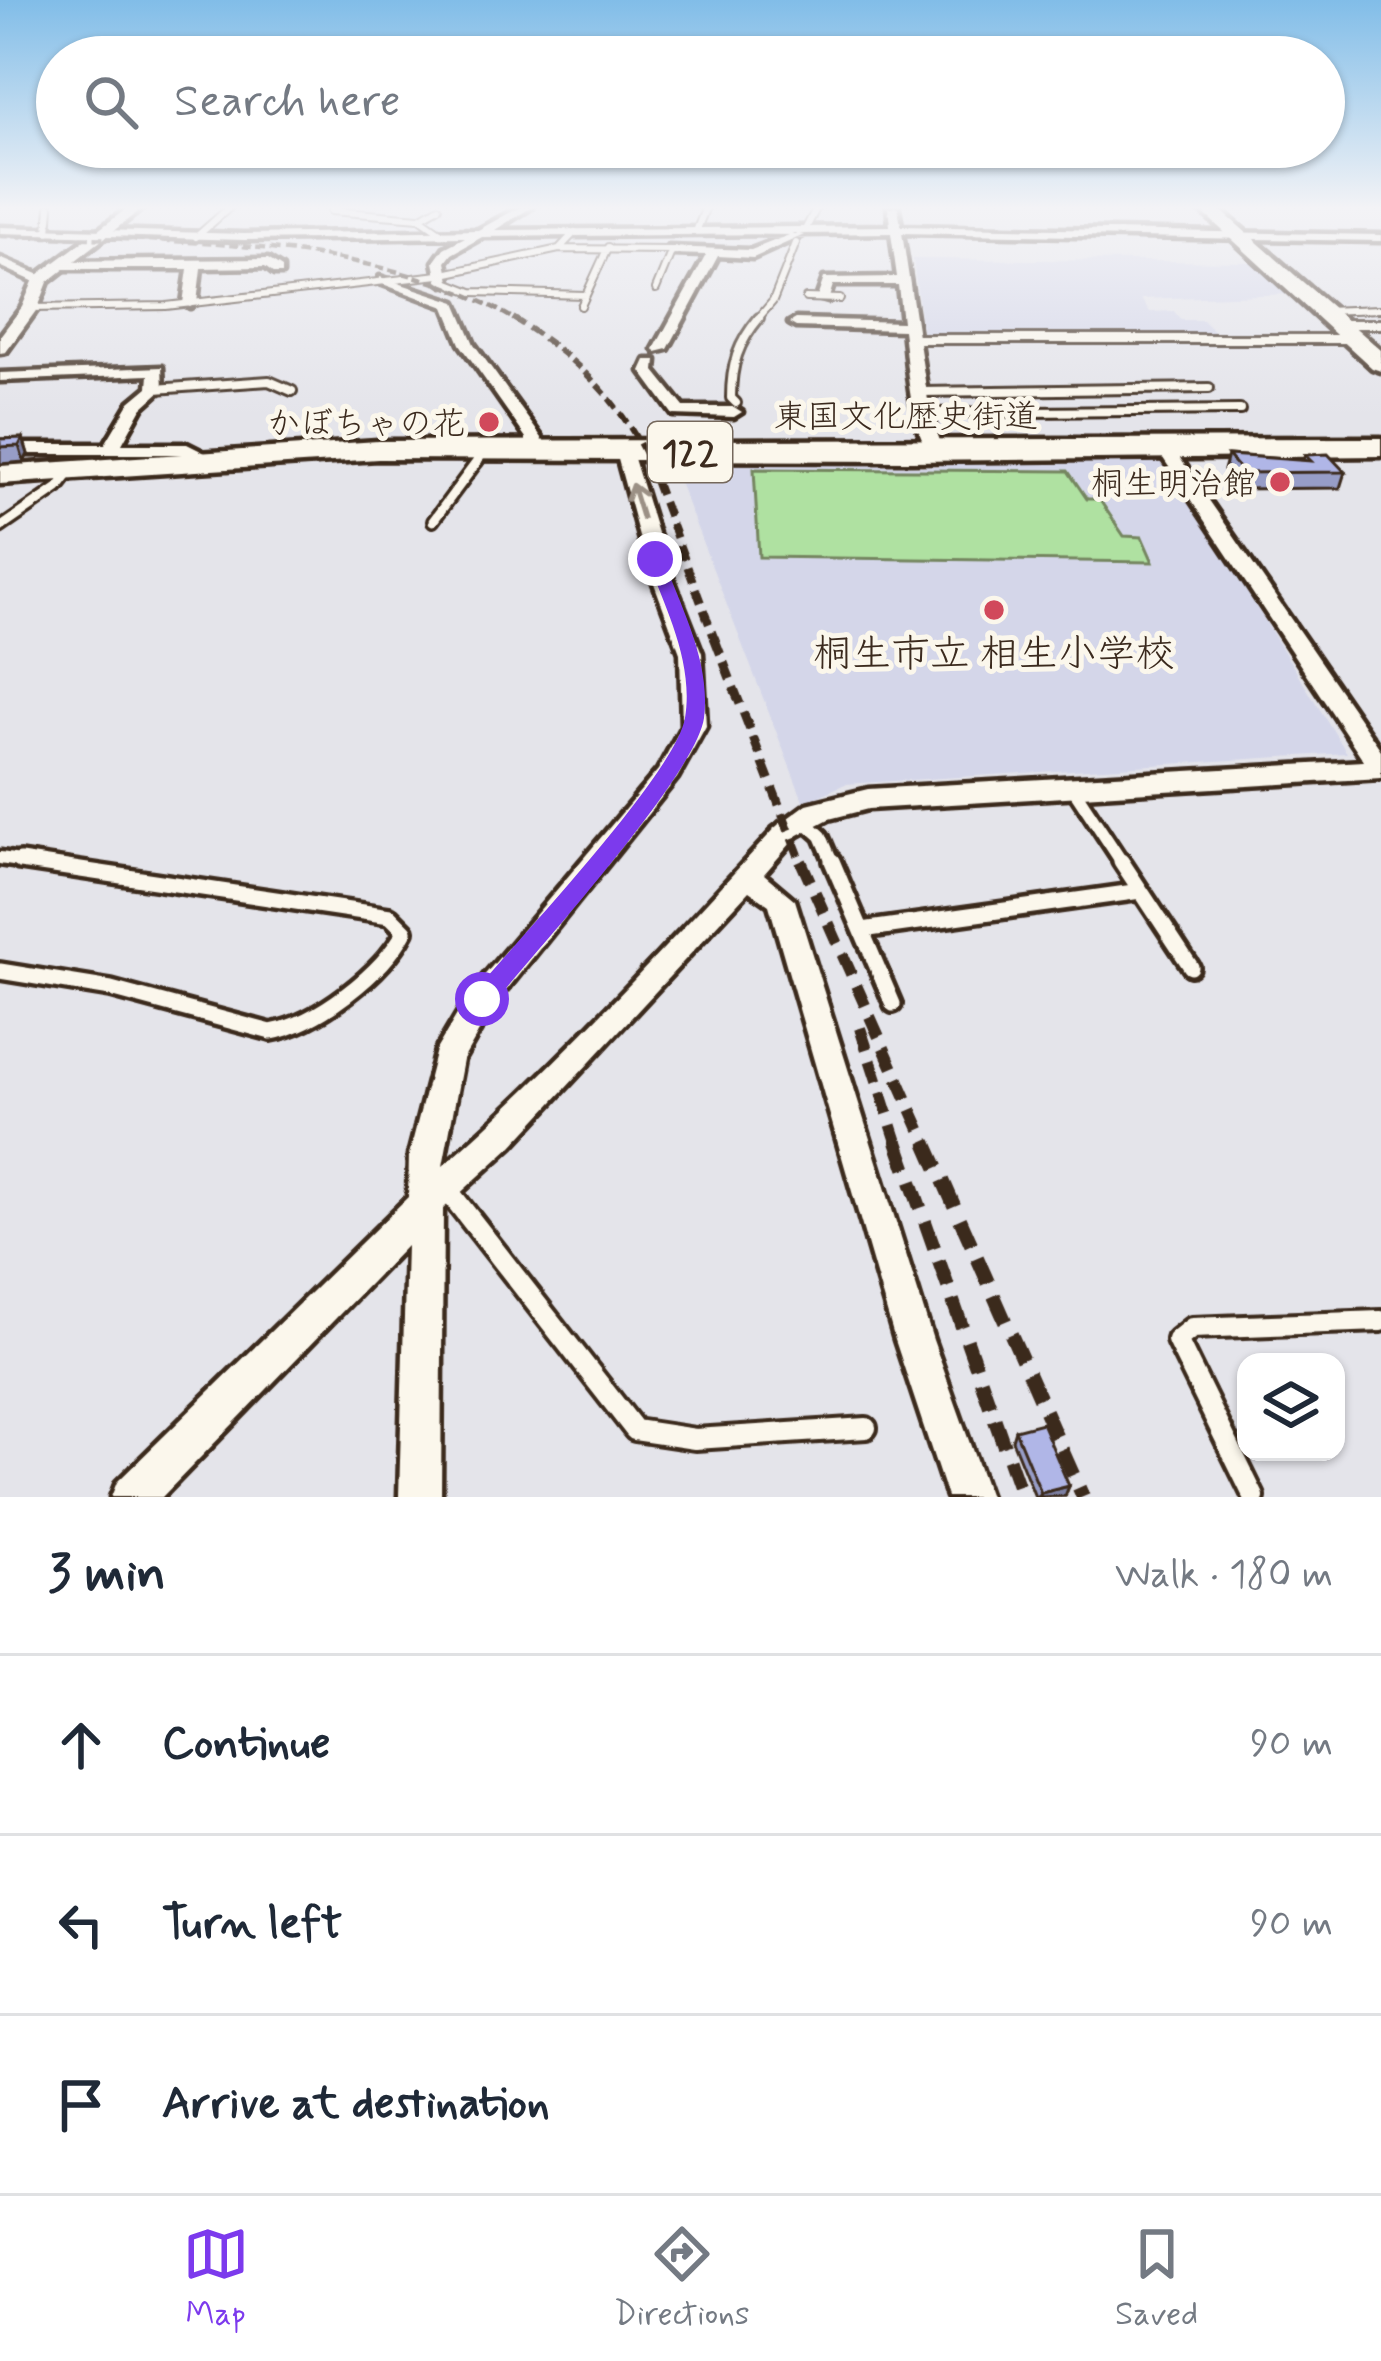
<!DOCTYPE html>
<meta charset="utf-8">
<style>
body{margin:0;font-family:Mynerve,"Klee One",sans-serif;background:#f2f2f3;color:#1f2937}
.controls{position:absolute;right:36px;bottom:36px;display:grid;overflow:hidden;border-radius:24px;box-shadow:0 3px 9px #0004}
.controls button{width:108px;height:108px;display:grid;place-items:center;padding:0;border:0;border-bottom:3px solid #e0e1e3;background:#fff;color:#1f2937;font:60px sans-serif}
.stop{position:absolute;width:36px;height:36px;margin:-27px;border:9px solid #7c3aed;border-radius:50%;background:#fff}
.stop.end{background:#7c3aed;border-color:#fff;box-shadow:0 3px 12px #0008}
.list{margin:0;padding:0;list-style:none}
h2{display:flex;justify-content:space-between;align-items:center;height:156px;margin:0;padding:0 48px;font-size:51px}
h2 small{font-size:39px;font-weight:400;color:#747a83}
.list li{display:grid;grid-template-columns:78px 1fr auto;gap:36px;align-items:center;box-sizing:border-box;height:180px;padding:0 48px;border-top:3px solid #e0e1e3}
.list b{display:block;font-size:45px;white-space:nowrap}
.list em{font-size:39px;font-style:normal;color:#747a83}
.icon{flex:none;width:66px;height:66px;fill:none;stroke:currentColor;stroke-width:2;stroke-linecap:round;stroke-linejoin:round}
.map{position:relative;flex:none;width:1381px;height:1497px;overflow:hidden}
.search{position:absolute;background:#fff;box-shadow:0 3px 9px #0004;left:36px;right:36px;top:36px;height:132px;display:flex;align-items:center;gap:30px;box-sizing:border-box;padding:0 42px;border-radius:66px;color:#747a83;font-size:45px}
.sheet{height:696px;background:#fff}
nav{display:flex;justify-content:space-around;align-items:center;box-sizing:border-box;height:168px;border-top:3px solid #e0e1e3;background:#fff;font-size:33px;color:#747a83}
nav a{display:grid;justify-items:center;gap:6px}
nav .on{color:#7c3aed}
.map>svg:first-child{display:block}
.built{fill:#d4d6e9}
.green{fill:#afe1a1;stroke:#758660;stroke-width:3}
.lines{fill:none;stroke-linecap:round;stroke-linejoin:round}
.service-far5-casing{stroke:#3b2a1e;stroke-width:10}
.service-far4-casing{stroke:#3b2a1e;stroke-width:14}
.service-far3-casing{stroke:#3b2a1e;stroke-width:16}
.service-far2-casing{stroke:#3b2a1e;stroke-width:21}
.service-far1-casing{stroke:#3b2a1e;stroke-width:24}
.service-casing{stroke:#3b2a1e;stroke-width:28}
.minor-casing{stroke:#3b2a1e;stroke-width:9}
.tertiary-casing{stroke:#3b2a1e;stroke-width:9}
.trunk-casing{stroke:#3b2a1e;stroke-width:9}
.service-far5{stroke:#fbf7ec;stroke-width:6}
.service-far4{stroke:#fbf7ec;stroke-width:8}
.service-far3{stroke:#fbf7ec;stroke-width:9}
.service-far2{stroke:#fbf7ec;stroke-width:12}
.service-far1{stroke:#fbf7ec;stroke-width:15}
.service{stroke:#fbf7ec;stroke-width:20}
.minor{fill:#fbf7ec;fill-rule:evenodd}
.tertiary{fill:#fbf7ec;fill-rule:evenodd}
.trunk{fill:#fbf7ec;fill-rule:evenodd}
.rail-far5{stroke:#3b2a1e;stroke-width:4.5;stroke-dasharray:9 4.5;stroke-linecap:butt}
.rail-far4{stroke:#3b2a1e;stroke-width:6;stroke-dasharray:12 6;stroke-linecap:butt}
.rail-far3{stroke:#3b2a1e;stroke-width:8;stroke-dasharray:15 8;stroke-linecap:butt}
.rail-far2{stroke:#3b2a1e;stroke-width:9;stroke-dasharray:18 9;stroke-linecap:butt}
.rail-far1{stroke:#3b2a1e;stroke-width:12;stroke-dasharray:22 12;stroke-linecap:butt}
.rail{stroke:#3b2a1e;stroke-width:14;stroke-dasharray:28 14;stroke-linecap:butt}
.wall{fill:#979dc7;stroke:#3b2a1e;stroke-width:3}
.shaded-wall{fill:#7b7fa2;stroke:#3b2a1e;stroke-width:3}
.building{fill:#b0b6e7;stroke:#3b2a1e;stroke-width:3}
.oneway{stroke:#9b9085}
.route{fill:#7c3aed}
.poi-dot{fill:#d1495b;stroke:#fbf7ec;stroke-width:4.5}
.labels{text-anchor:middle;stroke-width:10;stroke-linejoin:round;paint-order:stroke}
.far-street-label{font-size:33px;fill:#3b2a1e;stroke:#fbf7ec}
.far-poi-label{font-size:33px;fill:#3b2a1e;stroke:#fbf7ec;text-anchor:end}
.shield{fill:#fbf7ec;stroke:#75685c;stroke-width:3}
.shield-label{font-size:36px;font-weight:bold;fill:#3b2a1e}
.poi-label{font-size:39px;fill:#3b2a1e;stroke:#fbf7ec}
</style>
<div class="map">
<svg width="1381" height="1497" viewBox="0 0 1381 1497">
<rect width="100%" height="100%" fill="#e4e4ea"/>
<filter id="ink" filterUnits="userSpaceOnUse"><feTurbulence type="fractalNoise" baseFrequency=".00833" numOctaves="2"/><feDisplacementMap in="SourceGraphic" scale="24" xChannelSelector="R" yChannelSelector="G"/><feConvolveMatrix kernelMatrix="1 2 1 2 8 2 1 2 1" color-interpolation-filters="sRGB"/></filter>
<g filter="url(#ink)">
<path class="built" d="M913,259L1257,262L1291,294L1141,299L1150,312L1174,311L1181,320H1203L1222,340L923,338Z
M1163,457L1347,753L845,784L804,803L672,464L939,466L954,460Z"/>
<path class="green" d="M754,469L1068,471L1087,499H1099L1124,536L1142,537L1153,562L759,557Z"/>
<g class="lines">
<defs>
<path id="service-far5" d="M339,207L331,211L420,218L443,234
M420,218L439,207
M806,228L817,207
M697,229L706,207
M48,232L50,207
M196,237L230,207
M559,249L672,250L656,289
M444,281L472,292L586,295
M806,298L840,299
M581,306L608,247
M30,308L166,306L439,275L559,249L575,232
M1323,311L1381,309
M756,321L773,301L796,243"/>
<path id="service-far4" d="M1338,324H1381
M914,339H1353
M155,389L269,381L292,391
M920,392L1209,388
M736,403L731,398C731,365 738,343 759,318
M922,413L1240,410
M478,462L483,450"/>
<path id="service-far3" d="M433,521L479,459
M0,528L58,488L72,470"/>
<path id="service-far2" d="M1071,785L1123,864
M803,820L821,836L833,864
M0,858L40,864"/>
<path id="service-far1" d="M832,861L893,1004
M1121,861L1191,967
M862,930L1141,891
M0,971L111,989L271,1032C317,1024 383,973 405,931L390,916L20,861"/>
<path id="service" d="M446,1188L635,1430L695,1439L866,1428
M1254,1497L1177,1340L1192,1328L1381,1321"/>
<path id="minor" d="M520,207H532L495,230L890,226L888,207H898L901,226L1381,235V241L902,233L930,413L944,452L936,457C910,443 907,359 903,330L796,327L789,323L796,319L902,322L898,285H833L828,301L817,298L824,278L897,277L891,233L482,237L452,254L446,262L450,281L444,285L438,281L434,262L444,248L465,237L244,240L0,233V227L244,234L478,230Z
M794,233L804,235L753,258L718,256L668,349L656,352L654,349L706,255L672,254L668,247L751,250Z
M0,258L45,277L47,280L37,283L0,266Z
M268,259L282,268V274H274L265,267L201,268L197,303L190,307L183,303L188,269H60L54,265L60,261Z
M380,277L456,302L474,344L542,438L540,455L526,451V438L460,344L445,307L380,283Z
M646,360H656L655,371L684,407H734L742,412L734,417L673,415L641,371Z
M162,367L163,389L142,408L122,444H187L205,453L202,465H190L185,454H0V444H105L130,402L148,387L149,375L0,381V373Z
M1165,444L1171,445L1381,750V776L1372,773L1157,449Z
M624,447L632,452L665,559L702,653L706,726L677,778L493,1007L463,1060L443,1166C563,1060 672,940 780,823H798L802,829L798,835L764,874L795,900L933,1340L989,1497H947L895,1340L769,905L749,891L512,1146L443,1209L441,1497H399L406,1246L162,1497H111L117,1482L408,1197L409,1155L436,1050L471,991L658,770L682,726L680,653L645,559L616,452Z"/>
<path id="tertiary" d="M129,207H144L48,282L38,308L6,352L0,353V336L22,307L35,277Z
M1381,760V778L868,809L829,819L789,840L778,836L773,829L807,804L868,789Z"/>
<path id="trunk" d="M1197,207H1217L1381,350V371L1372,368Z
M1381,438V456L911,461L378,459L0,484V466L378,441Z"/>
</defs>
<use href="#service-far5" class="service-far5-casing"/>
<use href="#service-far4" class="service-far4-casing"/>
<use href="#service-far3" class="service-far3-casing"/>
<use href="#service-far2" class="service-far2-casing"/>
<use href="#service-far1" class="service-far1-casing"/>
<use href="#service" class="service-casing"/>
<use href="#minor" class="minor-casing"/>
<use href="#tertiary" class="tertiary-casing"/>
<use href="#trunk" class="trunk-casing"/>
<use href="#service-far5" class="service-far5"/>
<use href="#service-far4" class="service-far4"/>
<use href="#service-far3" class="service-far3"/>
<use href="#service-far2" class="service-far2"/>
<use href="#service-far1" class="service-far1"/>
<use href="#service" class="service"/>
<use href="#minor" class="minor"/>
<use href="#tertiary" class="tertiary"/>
<use href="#trunk" class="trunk"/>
<path class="rail-far5" d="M0,236C153,240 385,237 517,321"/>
<path class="rail-far4" d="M513,318C573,356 618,396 649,462"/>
<path class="rail-far3" d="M647,459L715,640"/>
<path class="rail-far2" d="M714,637L802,864"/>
<path class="rail-far1" d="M801,861L927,1145
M860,1028L898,1145"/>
<path class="rail" d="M897,1142L1022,1497
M926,1142L1083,1497"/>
</g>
<path class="wall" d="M23,438L28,454L24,462L0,464V439Z
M1228,455L1303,460L1305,455L1345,472L1340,488L1239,489L1224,470Z
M1015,1430L1069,1486L1065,1496L1035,1497L1012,1440Z"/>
<path class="shaded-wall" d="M23,438L28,454L24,462L19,446Z
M1069,1486L1065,1496L1039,1497L1041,1493Z"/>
<path class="building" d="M23,438L19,446L0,447V439Z
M1328,454L1345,472L1243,473L1228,455L1311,461L1305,455Z
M1042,1423L1069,1486L1041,1493L1015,1430Z"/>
<defs><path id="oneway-shaft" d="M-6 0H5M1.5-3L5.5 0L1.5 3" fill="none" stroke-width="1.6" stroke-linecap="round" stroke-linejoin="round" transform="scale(3)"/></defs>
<use class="oneway" href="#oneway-shaft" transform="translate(637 501) rotate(-107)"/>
</g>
<linearGradient id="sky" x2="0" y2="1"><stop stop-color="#81bde8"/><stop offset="0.5" stop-color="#f3f3f6"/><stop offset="1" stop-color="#f3f3f6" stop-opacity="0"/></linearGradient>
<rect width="1381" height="416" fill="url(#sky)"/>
<path class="route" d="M655,554L663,559C682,609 711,663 704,718C696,775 535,952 491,1006H473V993C517,941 676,773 685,718C694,663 666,609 647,559Z"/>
<g class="poi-dot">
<circle cx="489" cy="422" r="12"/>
<circle cx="1280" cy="482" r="12"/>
<circle cx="994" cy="610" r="12"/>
</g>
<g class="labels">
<g class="far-street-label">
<text x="906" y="427">東国文化歴史街道</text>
</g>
<g class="far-poi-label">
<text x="465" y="434">かぼちゃの花</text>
<text x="1256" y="494">桐生明治館</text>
</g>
<rect class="shield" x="648" y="422" width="84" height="60" rx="9"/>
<g class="shield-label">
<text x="690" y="465">122</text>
</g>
<g class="poi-label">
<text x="994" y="666">桐生市立 相生小学校</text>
</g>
</g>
</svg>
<div class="controls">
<button><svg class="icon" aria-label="layers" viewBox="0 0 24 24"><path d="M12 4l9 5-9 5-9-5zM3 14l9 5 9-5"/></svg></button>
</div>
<div class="stop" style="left:482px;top:999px"></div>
<div class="stop end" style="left:655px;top:559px"></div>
<div class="search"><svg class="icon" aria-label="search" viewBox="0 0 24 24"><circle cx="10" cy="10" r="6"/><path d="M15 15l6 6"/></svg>Search here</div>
</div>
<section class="sheet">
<h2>3 min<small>Walk · 180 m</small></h2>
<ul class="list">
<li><svg class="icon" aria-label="ahead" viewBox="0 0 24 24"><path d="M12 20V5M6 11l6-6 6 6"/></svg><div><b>Continue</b></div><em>90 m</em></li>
<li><svg class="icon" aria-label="left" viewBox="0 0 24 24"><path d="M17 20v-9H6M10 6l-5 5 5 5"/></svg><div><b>Turn left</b></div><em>90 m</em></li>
<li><svg class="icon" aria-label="arrive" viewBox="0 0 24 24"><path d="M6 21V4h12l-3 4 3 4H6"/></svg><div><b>Arrive at destination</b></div></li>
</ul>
</section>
<nav>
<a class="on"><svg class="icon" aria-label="map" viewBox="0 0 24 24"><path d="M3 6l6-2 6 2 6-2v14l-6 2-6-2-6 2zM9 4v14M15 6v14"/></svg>Map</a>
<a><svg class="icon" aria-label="directions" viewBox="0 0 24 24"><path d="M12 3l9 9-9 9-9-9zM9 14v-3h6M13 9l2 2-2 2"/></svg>Directions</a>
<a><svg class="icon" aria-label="saved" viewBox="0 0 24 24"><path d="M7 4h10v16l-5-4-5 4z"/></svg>Saved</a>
</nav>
